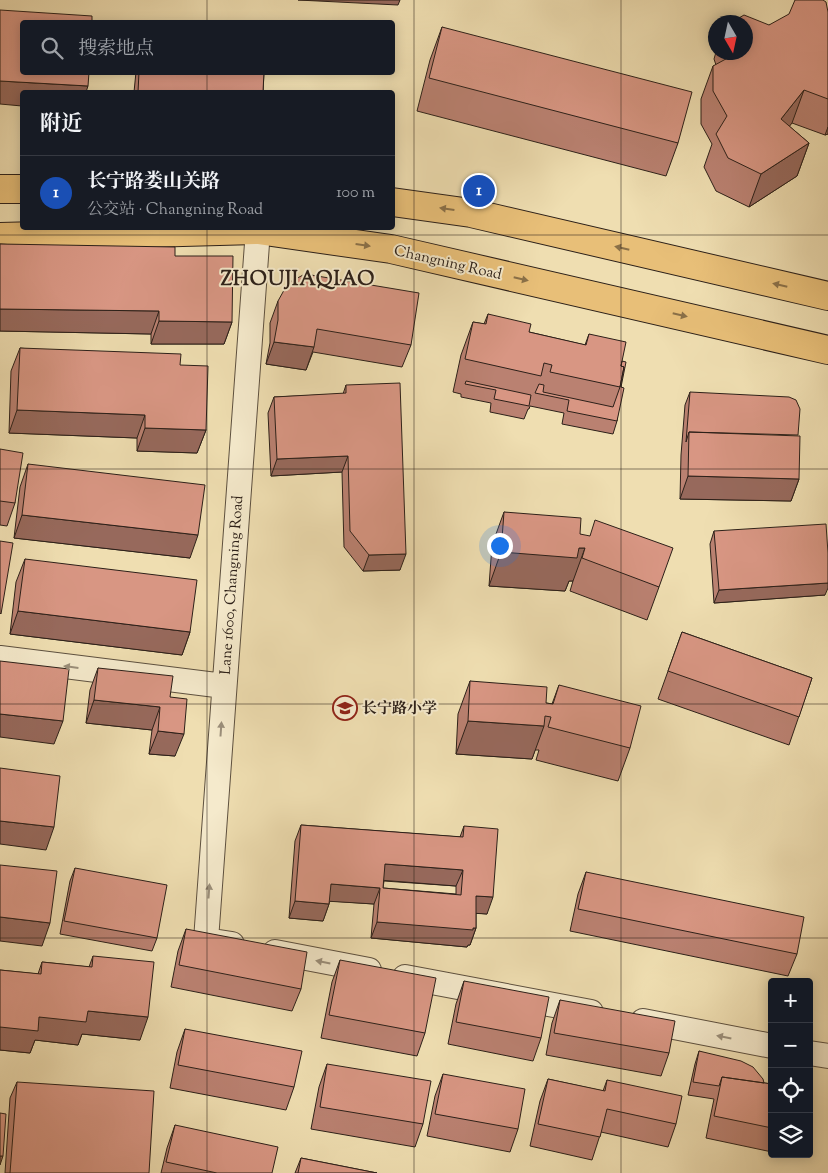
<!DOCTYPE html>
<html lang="zh">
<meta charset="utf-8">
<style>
body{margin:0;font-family:"Sorts Mill Goudy","Noto Serif SC",serif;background:#242831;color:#f1f3f6}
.controls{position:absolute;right:15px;bottom:15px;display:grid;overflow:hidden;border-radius:5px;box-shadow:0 2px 12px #0003}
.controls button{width:45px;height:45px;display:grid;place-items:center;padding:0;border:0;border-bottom:1px solid #363941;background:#171b24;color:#f1f3f6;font:25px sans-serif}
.compass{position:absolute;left:708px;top:15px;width:45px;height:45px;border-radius:50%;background:#171b24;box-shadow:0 2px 12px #0003;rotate:171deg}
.you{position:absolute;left:499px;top:545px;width:18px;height:18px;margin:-12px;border:4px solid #fff;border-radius:50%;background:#1a73e8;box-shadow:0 0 0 8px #1a73e833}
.badge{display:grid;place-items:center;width:32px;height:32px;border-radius:50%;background:#0f766e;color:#fff;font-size:16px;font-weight:700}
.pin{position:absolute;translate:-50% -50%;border:2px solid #fff;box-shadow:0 1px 5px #0006}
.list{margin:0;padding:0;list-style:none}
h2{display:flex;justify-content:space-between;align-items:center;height:65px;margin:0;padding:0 20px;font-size:21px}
h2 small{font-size:16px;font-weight:400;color:#9ea1a6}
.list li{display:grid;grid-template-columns:32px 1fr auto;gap:15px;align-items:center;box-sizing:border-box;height:75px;padding:0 20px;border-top:1px solid #363941}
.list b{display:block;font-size:19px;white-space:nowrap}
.list p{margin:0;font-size:16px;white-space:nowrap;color:#9ea1a6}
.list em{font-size:16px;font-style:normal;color:#9ea1a6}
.icon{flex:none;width:28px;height:28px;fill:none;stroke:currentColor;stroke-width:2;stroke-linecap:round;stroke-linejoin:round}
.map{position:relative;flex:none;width:828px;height:1173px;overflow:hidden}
.search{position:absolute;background:#171b24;box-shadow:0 2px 12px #0003;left:20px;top:20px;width:375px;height:55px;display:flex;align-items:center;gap:12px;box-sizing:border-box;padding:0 18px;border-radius:5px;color:#9ea1a6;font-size:19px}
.panel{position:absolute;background:#171b24;box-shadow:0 2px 12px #0003;left:20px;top:90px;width:375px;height:140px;border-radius:5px}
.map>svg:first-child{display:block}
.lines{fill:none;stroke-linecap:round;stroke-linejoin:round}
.minor-casing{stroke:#5d503f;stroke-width:26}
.primary-casing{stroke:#2c2019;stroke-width:30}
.minor{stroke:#f5eacc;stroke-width:24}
.primary{stroke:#e8bf78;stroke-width:28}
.wall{fill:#ba8171;stroke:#2c2019;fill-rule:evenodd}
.shaded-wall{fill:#97695c;stroke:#2c2019}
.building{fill:#d89683;stroke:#2c2019;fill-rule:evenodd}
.oneway{fill:#8a7048}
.oneway2{fill:#9b8f7b}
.grid{fill:none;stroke:#2c2019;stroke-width:1;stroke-opacity:0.55}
.labels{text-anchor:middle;stroke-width:4;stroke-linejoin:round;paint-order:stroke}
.street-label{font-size:15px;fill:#2c2019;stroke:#f5eacc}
.poi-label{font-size:15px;font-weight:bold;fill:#2c2019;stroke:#f5eacc;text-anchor:start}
.district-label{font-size:20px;font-weight:bold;letter-spacing:1px;fill:#2c2019;stroke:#f5eacc}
</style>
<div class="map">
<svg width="828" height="1173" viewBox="0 0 828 1173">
<rect width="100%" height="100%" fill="#efdeb1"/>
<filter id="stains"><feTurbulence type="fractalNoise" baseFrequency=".004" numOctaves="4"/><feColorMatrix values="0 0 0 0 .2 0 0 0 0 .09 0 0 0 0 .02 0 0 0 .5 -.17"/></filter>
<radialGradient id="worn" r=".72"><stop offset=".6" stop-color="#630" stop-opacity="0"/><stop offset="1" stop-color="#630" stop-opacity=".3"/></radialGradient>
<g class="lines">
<defs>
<path id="minor" d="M0,658L224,686
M232,944L206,940L258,230
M275,952L369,970
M405,977L591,1012
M643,1021L772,1046
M809,1053L828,1056"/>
<path id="primary" d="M0,189H22
M392,202L471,213L828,296
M0,237L258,230L391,249L828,350"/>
</defs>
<use href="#minor" class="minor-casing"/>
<use href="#primary" class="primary-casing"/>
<use href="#minor" class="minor"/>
<use href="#primary" class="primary"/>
</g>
<path class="wall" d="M828,12V134L825,135L792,123L789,126L809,143L797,176L749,207L716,191L704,167L712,144L701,124V99L713,66L716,65L714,59L716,52H746L769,25Z
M442,27L678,143L666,176L417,111L430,60Z
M136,72H264L263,92H134Z
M0,244L175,256L232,322L224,344H151V334L0,331Z
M278,301L411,345L402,367L313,352L306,370L266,364L270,343V323Z
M488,314L529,332L585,345L589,334L622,361L621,387L617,421L613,434L562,424L564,413L530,406L529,409H528L524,419L490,412L491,403L461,397V394L453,392L461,355L473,322L484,324Z
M20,348L180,365L206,430L197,453L137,451V438L9,433L11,371Z
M346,385L400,570L363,571L344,547L342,472L271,476L268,413L274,397L343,394Z
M690,392L799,479L791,501L680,499L681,455L685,405Z
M0,449L15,503L7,526L0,525Z
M28,464L190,558L14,538L20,487Z
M504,512L580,534L659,587L647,620L570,591L573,581H569L565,591L489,586L492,545Z
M714,531L825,595L714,603L710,544Z
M25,559L190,632L182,655L10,634L16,582Z
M682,632L812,678L789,745L658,699Z
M98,668L170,697L175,756L149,754L152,730L86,723L90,690Z
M470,681L546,703L552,704L559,685L630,748L618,781L536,760L539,750H535L532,759L456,754L458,714Z
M301,825L460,837L464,826L487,914L476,913V928L470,945H468L467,947L371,938L374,904L330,901L323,921L289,918L295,841ZM384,881L456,886V894L383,888Z
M75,868L157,938L152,951L60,934L70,881Z
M586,872L797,954L788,976L570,931L578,894Z
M186,929L301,989L292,1011L171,987L178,951Z
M93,956L140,1040L82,1034L78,1045L35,1040L30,1053L0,1050V970L38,974L42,962L89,967Z
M340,960L425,1033L417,1056L321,1038L332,982Z
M464,981L541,1038L533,1061L448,1044L456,1004Z
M560,1000L669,1053L661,1076L546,1055L552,1023Z
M185,1029L294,1087L286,1110L170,1088L177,1052Z
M699,1051L764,1083L772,1084V1152L706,1138L714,1099L688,1095L695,1064Z
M327,1064L423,1124L415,1147L311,1129L319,1087Z
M443,1074L518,1129L510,1152L427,1136L435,1096Z
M548,1079L603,1091L607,1080L676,1124L668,1147L601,1132L592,1160L530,1146L540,1101Z
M17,1082L149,1173H5L10,1098Z
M175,1125L272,1173H161L167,1148Z
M301,1158L377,1173H295Z"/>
<path class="shaded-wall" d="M298,0H400L398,5Z
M0,81L88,86L86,92H22V106L0,104Z
M804,90L792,123L770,152L781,119Z
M828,127V134L825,135Z
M809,143L797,176L749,207L761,174Z
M0,309L159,311L151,334L0,331Z
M159,321L232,322L224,344H151Z
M274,342L314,347L306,370L266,364Z
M17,410L145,415L137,438L9,433Z
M145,428L206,430L197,453L137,451Z
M348,456L342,472L271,476L277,459Z
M688,476L799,479L791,501L680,499Z
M22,515L198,535L190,558L14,538Z
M579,548H585L573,581H569L565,591L489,586L501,552Z
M406,554L400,570L363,571L369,555Z
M828,583V588L825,595L714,603L719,590Z
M18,611L190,632L182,655L10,634Z
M94,700L160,707L152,730L86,723Z
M0,714L63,721L54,744L0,737Z
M468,721L544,726L532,759L456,754Z
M158,731L184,734L175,756L149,754Z
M0,821L54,827L46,850L0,844Z
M385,864L463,870L456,886L379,880Z
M331,884L380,888L374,904L325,901Z
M476,896L493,897L487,914L470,913Z
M295,901L329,904L323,921L289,918Z
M0,917L50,923L42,946L0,941Z
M377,922L473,928H476L470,945H468L467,947L371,938Z
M88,1011L148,1017L140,1040L82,1034L78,1045L35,1040L30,1053L0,1050V1027L39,1017Z
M0,1156H3L0,1165Z"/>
<path class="building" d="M795,0H823L826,2L828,12V99L804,90L781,119L809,143L761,174L728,158L716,134L727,116L713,91V66L735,54V52H746V22H732L744,15L769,25L789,14Z
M0,10L92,16V22H22V72H89L88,86L0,81Z
M442,27L692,92L678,143L429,78Z
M139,72H264L263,92H138Z
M0,244L175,247V256H233L232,322L159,321V311L0,309Z
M305,274L419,293L411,345L317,329L314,347L274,342L278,320V301L288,283Z
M488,314L531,324L529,332L586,345L589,334L626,342L621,366L624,367L620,387L550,372L552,365L544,363L541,376L465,359L473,322L486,324Z
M20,348L181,354L180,365L208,366L206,430L145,428V415L17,410Z
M622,361L626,362L621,387L624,388L617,421L567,411L569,400L535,393L539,384L544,385L543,392L613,407L620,387L624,367L621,366Z
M466,381L531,395L529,406L494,399L496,390L465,384Z
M400,383L406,554L369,555L350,531L348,456L277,459L274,397L346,393V385Z
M690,392L789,397L796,400L800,409L798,435L689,432L686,442Z
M689,432L800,436L799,479L688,476Z
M0,449L23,453L15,503L0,501Z
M28,464L205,485L198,535L22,515Z
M504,512L581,518L580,534L590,536L595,520L673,548L659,587L582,558L585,548H579L577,558L501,552Z
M826,524L828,553V583L719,590L714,531Z
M0,541L13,543L1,614L0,613Z
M25,559L197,580L190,632L18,611Z
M682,632L812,678L799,717L668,671Z
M0,661L69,669L63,721L0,714Z
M98,668L173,676L170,697L187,699L184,734L158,731L160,707L94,700Z
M470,681L547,687L546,703L553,704L559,685L641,706L630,748L548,727L551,717L545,716L544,726L468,721Z
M0,768L60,776L54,827L0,821Z
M301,825L463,837L464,826L498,829L493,897L476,896V928H473V930L377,922L380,888L331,884L329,904L295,901ZM385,864L463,870L461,895L383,888Z
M0,865L57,871L50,923L0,917Z
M75,868L167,885L157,938L64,921Z
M586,872L804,917L797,954L578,909Z
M186,929L307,952L301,989L179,965Z
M93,956L154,962L148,1017L88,1011L86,1022L39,1017L38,1031L0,1027V970L41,974L42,962L92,967Z
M340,960L436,978L425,1033L329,1015Z
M464,981L549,997L541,1038L456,1022Z
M560,1000L675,1021L669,1053L554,1033Z
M185,1029L302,1051L294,1087L178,1065Z
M699,1051L741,1061L753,1067L763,1079L764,1083L722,1077L719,1086L693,1082Z
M327,1064L431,1081L423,1124L320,1107Z
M443,1074L525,1089L518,1129L435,1114Z
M722,1077L772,1084V1128L714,1116Z
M548,1079L605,1091L607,1080L682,1096L676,1124L607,1109L600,1137L538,1124Z
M17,1082L154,1091L149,1173H10Z
M0,1113L6,1114L3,1156H0Z
M175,1125L278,1147L272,1173H217L166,1162Z
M301,1158L377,1173H298Z"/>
<defs><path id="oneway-solid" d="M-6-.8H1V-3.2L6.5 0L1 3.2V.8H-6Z" transform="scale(1.25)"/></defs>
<g class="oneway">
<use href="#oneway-solid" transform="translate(447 209) rotate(-172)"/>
<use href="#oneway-solid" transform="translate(363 245) rotate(8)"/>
<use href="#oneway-solid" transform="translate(622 248) rotate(-167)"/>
<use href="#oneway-solid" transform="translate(521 279) rotate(13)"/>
<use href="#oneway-solid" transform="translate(780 285) rotate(-167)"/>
<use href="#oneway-solid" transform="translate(680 315) rotate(13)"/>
</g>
<g class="oneway2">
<use href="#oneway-solid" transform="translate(71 667) rotate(-173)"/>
<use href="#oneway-solid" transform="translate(221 729) rotate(-86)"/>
<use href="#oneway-solid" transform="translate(209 891) rotate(-86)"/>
<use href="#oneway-solid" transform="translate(323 962) rotate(-169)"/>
<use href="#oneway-solid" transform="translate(724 1037) rotate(-169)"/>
</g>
<path class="grid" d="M207,0V22M414,0V1173M621,0V1173M207,72V92M207,228V1173M0,235H828M0,469H828M0,704H828M0,938H828"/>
<defs>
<symbol id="school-ring" viewBox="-11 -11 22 22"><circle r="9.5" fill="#f5eacc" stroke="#8f2418" stroke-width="1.5"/><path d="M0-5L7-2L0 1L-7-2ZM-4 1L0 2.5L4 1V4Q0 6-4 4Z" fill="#8f2418"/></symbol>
</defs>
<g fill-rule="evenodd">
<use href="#school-ring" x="331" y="694" width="28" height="28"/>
</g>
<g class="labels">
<g class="street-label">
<text transform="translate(448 262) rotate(13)" y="5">Changning Road</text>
<text transform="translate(231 585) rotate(-86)" y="5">Lane 1600, Changning Road</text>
</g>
<g class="poi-label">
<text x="362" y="713">长宁路小学</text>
</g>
<g class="district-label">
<text x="298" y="285">ZHOUJIAQIAO</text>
</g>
</g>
<rect width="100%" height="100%" filter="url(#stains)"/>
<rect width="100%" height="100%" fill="url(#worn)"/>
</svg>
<div class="controls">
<button>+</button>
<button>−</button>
<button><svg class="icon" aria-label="locate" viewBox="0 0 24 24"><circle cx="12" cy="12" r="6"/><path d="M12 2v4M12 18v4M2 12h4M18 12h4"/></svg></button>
<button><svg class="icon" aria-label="layers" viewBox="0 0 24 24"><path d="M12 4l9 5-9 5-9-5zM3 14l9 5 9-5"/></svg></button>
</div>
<svg class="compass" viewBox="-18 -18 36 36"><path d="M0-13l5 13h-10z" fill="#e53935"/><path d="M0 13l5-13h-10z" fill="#9ea1a6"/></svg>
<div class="you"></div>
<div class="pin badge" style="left:479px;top:191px;background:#1a4fb4">1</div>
<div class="search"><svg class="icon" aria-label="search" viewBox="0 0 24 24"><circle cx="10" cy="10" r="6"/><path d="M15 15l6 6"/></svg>搜索地点</div>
<section class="panel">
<h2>附近<small></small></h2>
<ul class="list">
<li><span class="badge" style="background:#1a4fb4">1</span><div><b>长宁路娄山关路</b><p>公交站 · Changning Road</p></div><em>100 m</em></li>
</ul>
</section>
</div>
